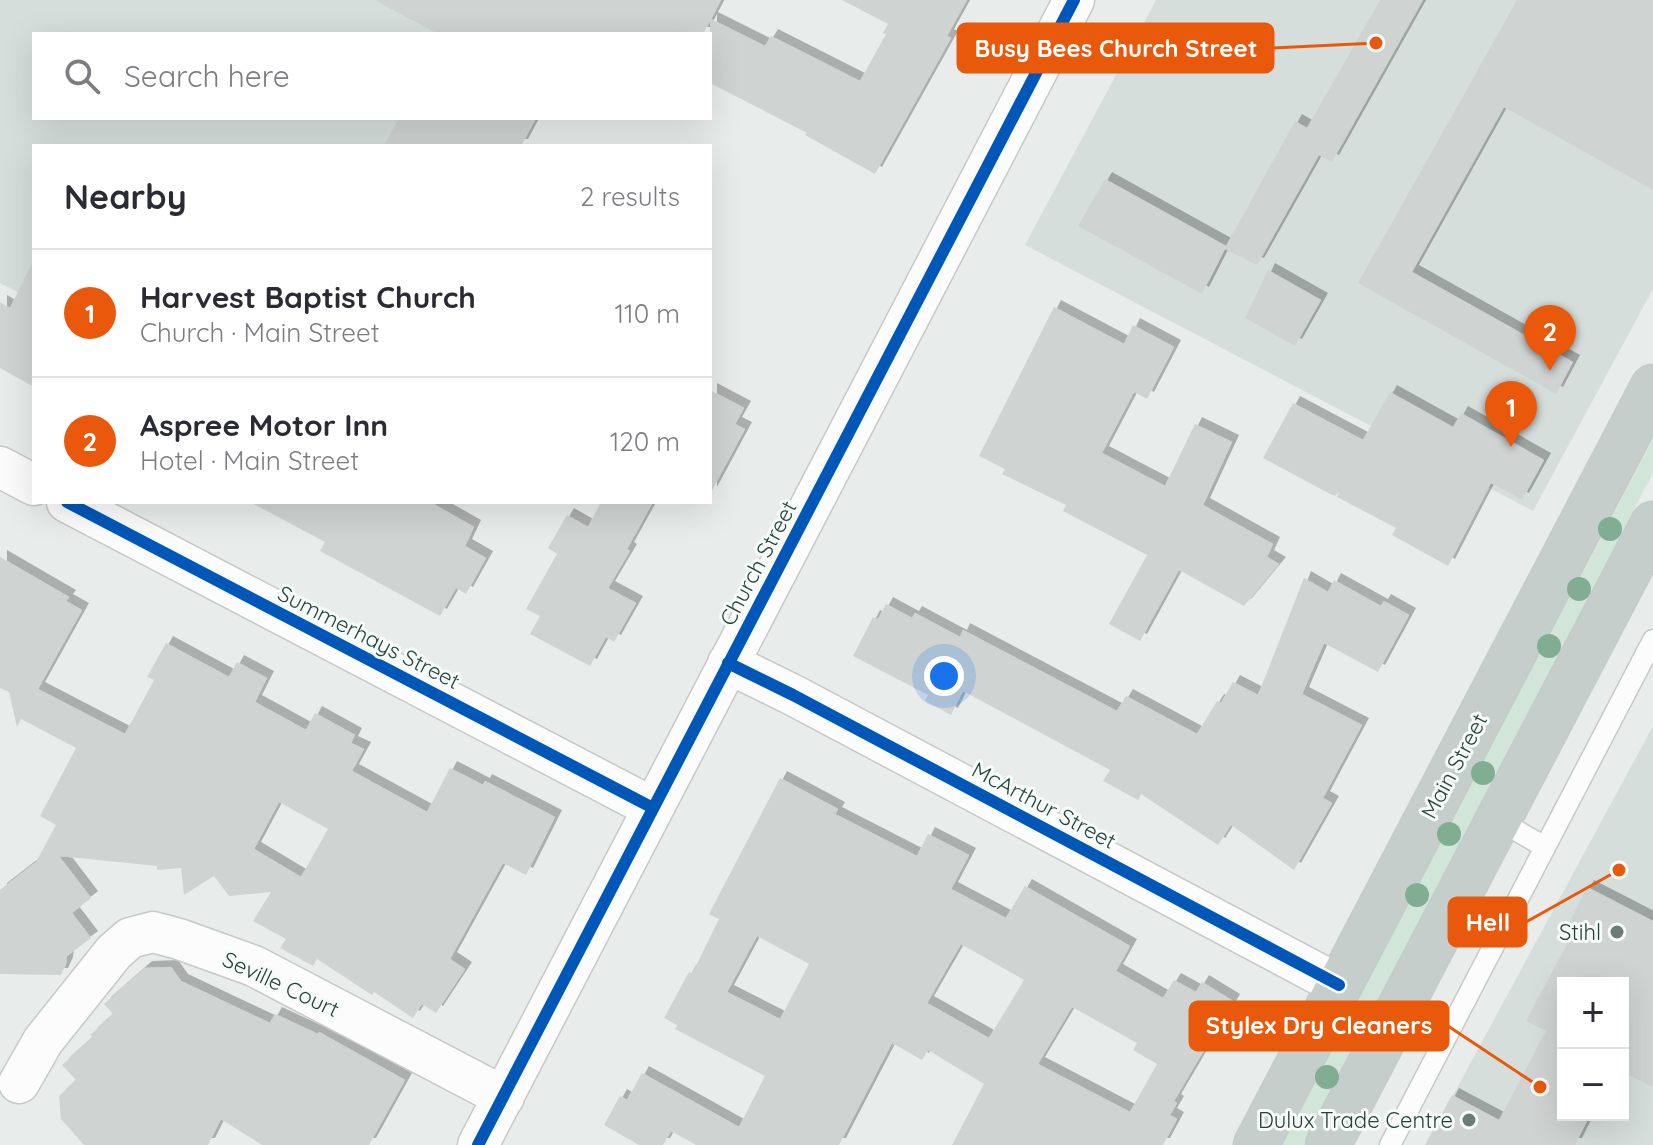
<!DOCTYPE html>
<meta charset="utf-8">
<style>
body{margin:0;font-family:Quicksand,sans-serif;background:#f2f2f3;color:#2b2b33}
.controls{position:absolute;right:24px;bottom:24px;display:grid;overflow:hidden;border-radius:0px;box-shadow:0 8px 32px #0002}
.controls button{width:72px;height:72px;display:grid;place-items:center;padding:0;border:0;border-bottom:2px solid #e1e1e2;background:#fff;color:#2b2b33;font:40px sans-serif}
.you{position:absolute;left:944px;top:676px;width:28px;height:28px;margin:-20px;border:6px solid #fff;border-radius:50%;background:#1a73e8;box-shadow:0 0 0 12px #1a73e833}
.badge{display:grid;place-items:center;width:52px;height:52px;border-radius:50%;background:#ea580c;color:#fff;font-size:26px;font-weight:700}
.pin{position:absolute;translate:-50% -66px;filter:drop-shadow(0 2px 4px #0008)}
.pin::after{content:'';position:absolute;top:42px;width:28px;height:24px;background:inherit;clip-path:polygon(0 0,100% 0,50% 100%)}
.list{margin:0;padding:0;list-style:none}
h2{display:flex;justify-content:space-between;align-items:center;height:104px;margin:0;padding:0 32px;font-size:34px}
h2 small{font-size:26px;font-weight:400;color:#7c7c81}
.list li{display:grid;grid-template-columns:52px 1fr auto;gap:24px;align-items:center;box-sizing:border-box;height:128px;padding:0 32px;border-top:2px solid #e1e1e2}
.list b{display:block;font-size:30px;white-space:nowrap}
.list p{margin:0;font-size:26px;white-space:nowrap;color:#7c7c81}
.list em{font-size:26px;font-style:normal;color:#7c7c81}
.icon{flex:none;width:44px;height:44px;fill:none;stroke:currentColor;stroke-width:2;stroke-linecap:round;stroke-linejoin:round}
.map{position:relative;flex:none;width:1653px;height:1145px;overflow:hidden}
.search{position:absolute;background:#fff;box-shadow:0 8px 32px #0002;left:32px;top:32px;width:680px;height:88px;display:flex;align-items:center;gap:20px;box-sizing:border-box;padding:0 28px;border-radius:0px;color:#7c7c81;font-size:30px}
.panel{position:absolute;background:#fff;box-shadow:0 8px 32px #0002;left:32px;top:144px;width:680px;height:360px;border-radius:0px}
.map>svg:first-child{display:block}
.built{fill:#d6dedb;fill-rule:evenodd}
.green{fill:#d1e6d8}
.building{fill:#cfd4d2;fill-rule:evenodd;filter:url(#shadow)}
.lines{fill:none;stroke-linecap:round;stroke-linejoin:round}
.service-casing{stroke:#c5cac8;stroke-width:23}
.minor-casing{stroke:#c5cac8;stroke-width:43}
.trunk-casing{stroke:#c3ccc9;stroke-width:47}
.service{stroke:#fcfcfc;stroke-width:20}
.minor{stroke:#fcfcfc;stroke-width:40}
.trunk{stroke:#c6cecc;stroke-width:44}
.cycleway-casing{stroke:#f7fbf9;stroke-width:17}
.cycleway{stroke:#0057b8;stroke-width:12}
.tree{fill:#81ae93}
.poi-dot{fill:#697e78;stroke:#f7fbf9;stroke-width:3}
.labels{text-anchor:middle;stroke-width:6;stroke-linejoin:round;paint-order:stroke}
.street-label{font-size:22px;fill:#24423a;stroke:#f7fbf9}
.poi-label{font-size:22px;fill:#24423a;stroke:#f7fbf9;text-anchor:end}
.leader{fill:none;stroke:#e8590c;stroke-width:3}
.callout-dot{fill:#e8590c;stroke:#f7fbf9;stroke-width:3}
.callout{fill:#e8590c;stroke:#e8590c;stroke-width:3}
.callout-label{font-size:24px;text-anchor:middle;font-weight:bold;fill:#fff}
</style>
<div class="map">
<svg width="1653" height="1145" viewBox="0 0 1653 1145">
<defs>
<filter id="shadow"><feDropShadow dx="7" dy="-7" stdDeviation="0" flood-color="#0004"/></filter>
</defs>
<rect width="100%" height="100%" fill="#e8edeb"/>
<path class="built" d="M0,0H541L523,34H34V118H481L467,146H34V300L0,283Z
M1156,0H1653V289L1533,511L1025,245Z
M1653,726V1145H1426ZM1563,983H1623V1115H1563Z"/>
<path class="green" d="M1653,439V473L1303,1145H1281Z"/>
<path class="building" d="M374,0H721L711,19L765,46L771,36L860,81L886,34L883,33L888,24L842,0H967L947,36L951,38L875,174L805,135L807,133L710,83V21L703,34H438Z
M1380,0H1423L1332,162L1319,155L1257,265L1225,249L1202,294L1078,226L1105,179L1226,246L1295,121L1307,128Z
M1517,0H1653V190L1504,107L1412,272L1573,362L1556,394L1358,283Z
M399,118H536L521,146H384Z
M34,259V387L0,368V302L10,308Z
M1268,270L1321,300L1295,346L1245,318Z
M1054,307L1124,344L1133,325L1174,347L1147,399L1134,392L1102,453L1165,486L1195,424L1232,442L1203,505L1273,544L1267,557L1279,564L1244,606L1179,570L1140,641L1109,624L1147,555L1063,511L1066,505L1002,474L1005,469L979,456Z
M710,390L744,408L735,424L745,429L710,494Z
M1390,392L1453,427L1461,413L1544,460L1522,500L1491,483L1448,566L1392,535L1396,528L1337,497L1339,492L1335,496L1332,495L1263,458L1293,403L1363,440Z
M250,502H430L474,527L465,546L486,558L466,594L456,588L440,616L320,551L325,542Z
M601,502H653L627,549L630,551L608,588L636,603L614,642L606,637L590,666L530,634L540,616L526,609L557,554L548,548L567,515L588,527Z
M0,557L69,597L66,601L82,610L38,689L125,734L154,680L147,677L166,643L229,677L237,662L267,678L255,702L306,730L315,713L355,735L351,743L364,749L352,771L427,812L450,768L483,785L485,781L555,817L526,875L503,863L450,959L465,969L436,1013L422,1004L413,1018L374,992L372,995L317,959L313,966L280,948L286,939L253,921L271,892L229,896L214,876L184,895L181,868L157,870V866L59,856L91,898L72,913L91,938L67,956L66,964L61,975L0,974V890L36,862L56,825L40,816L76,748L21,719L17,727L9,692L0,688ZM279,802L328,829L301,877L254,849Z
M1304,578L1328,592L1334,580L1381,606L1384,601L1409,615L1378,672L1324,643L1302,694L1362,725L1323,798L1332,803L1294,870L1231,825L1218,845L1141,794L1138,800L1103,781L1110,770L963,691L951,715L925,701L928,695L853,656L873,617L878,619L886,604L912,618L915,613L960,637L963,630L1117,711L1126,696L1197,734L1217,701L1221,703L1233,682L1258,695Z
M780,778L838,809L835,814L917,856L928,834L969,855L951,889L1006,918L1025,886L1130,946L1116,971L1163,998L1174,980L1196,992L1202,982L1233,1001L1174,1101L1177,1103L1170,1115L1177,1119L1163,1145H952L984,1084L928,1050L922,1060L892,1043L839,1145H696L671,1131L663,1145H639L604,1125L620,1096L627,1100L642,1073L739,1127L765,1076L675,1029L677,1025L664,1018L689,972L692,974L719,919L709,914ZM757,936L809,964L780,1019L727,992ZM961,944L1024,980L989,1038L927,1003ZM1072,1007L1137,1043L1133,1050L1157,1064L1130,1112L1038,1064Z
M1587,887L1653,921V1087L1623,1072V983H1563V1115H1590L1575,1145H1425L1452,1095L1499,1120L1546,1031L1526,1021L1575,929L1568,925Z
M171,967L181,981L270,1023L275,1014L318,1034L319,1032L405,1080L369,1145H262L221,1119L208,1145H84L61,1119L59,1096L76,1080L62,1065L93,1037L90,1035L113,1014L104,1004L145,968Z"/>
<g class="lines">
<defs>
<path id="service" d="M1498,820L1545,847
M1390,1145L1653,640"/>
<path id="minor" d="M0,467L34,485
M67,502L653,808
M728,663L793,695L1339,985
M19,1083L43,1041L114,952L130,938L153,932L179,939L254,966L504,1097
M478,1145L1074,0"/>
<path id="trunk" d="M1256,1145L1653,387
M1328,1145L1653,524"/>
</defs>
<use href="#service" class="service-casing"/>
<use href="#minor" class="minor-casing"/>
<use href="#trunk" class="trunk-casing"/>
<use href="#service" class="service"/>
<use href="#minor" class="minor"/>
<use href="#trunk" class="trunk"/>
<defs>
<path id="cycleway" d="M67,502L653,808
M728,663L793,695L1339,985
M478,1145L1074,0"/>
</defs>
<use href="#cycleway" class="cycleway-casing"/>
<use href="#cycleway" class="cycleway"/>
</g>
<g class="tree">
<circle cx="1610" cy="529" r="12"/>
<circle cx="1579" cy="589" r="12"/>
<circle cx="1549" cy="646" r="12"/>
<circle cx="1483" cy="773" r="12"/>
<circle cx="1449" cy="834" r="12"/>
<circle cx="1417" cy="895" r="12"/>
<circle cx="1358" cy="1013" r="12"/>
<circle cx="1327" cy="1077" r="12"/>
</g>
<g class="poi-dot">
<circle cx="1617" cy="932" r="8"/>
<circle cx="1469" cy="1120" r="8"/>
</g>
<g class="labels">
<g class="street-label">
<text transform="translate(758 563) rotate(-62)" y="8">Church Street</text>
<text transform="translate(369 637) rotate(27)" y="8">Summerhays Street</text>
<text transform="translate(1454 766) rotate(-62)" y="8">Main Street</text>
<text transform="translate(1044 805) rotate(28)" y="8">McArthur Street</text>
<text transform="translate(281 984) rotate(25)" y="8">Seville Court</text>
</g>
<g class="poi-label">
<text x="1601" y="940">Stihl</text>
<text x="1453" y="1128">Dulux Trade Centre</text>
</g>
</g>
<path class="leader" d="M1376 43L1273 48M1619 870L1526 922M1540 1087L1448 1026"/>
<g class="callout-dot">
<circle cx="1376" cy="43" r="8"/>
<circle cx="1619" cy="870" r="8"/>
<circle cx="1540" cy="1087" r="8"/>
</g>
<g class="callout">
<rect x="958" y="24" width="315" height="48" rx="8"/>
<rect x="1449" y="898" width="77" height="48" rx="8"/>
<rect x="1190" y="1002" width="258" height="48" rx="8"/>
</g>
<g class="callout-label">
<text x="1116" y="57">Busy Bees Church Street</text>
<text x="1488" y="931">Hell</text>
<text x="1319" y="1034">Stylex Dry Cleaners</text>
</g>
</svg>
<div class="controls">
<button>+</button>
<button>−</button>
</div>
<div class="you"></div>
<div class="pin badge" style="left:1511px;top:447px">1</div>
<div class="pin badge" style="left:1550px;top:371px">2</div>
<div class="search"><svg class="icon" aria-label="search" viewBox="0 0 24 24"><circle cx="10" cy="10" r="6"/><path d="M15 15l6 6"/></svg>Search here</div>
<section class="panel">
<h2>Nearby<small>2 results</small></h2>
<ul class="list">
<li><span class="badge">1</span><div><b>Harvest Baptist Church</b><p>Church · Main Street</p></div><em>110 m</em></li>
<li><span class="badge">2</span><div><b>Aspree Motor Inn</b><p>Hotel · Main Street</p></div><em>120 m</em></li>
</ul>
</section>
</div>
